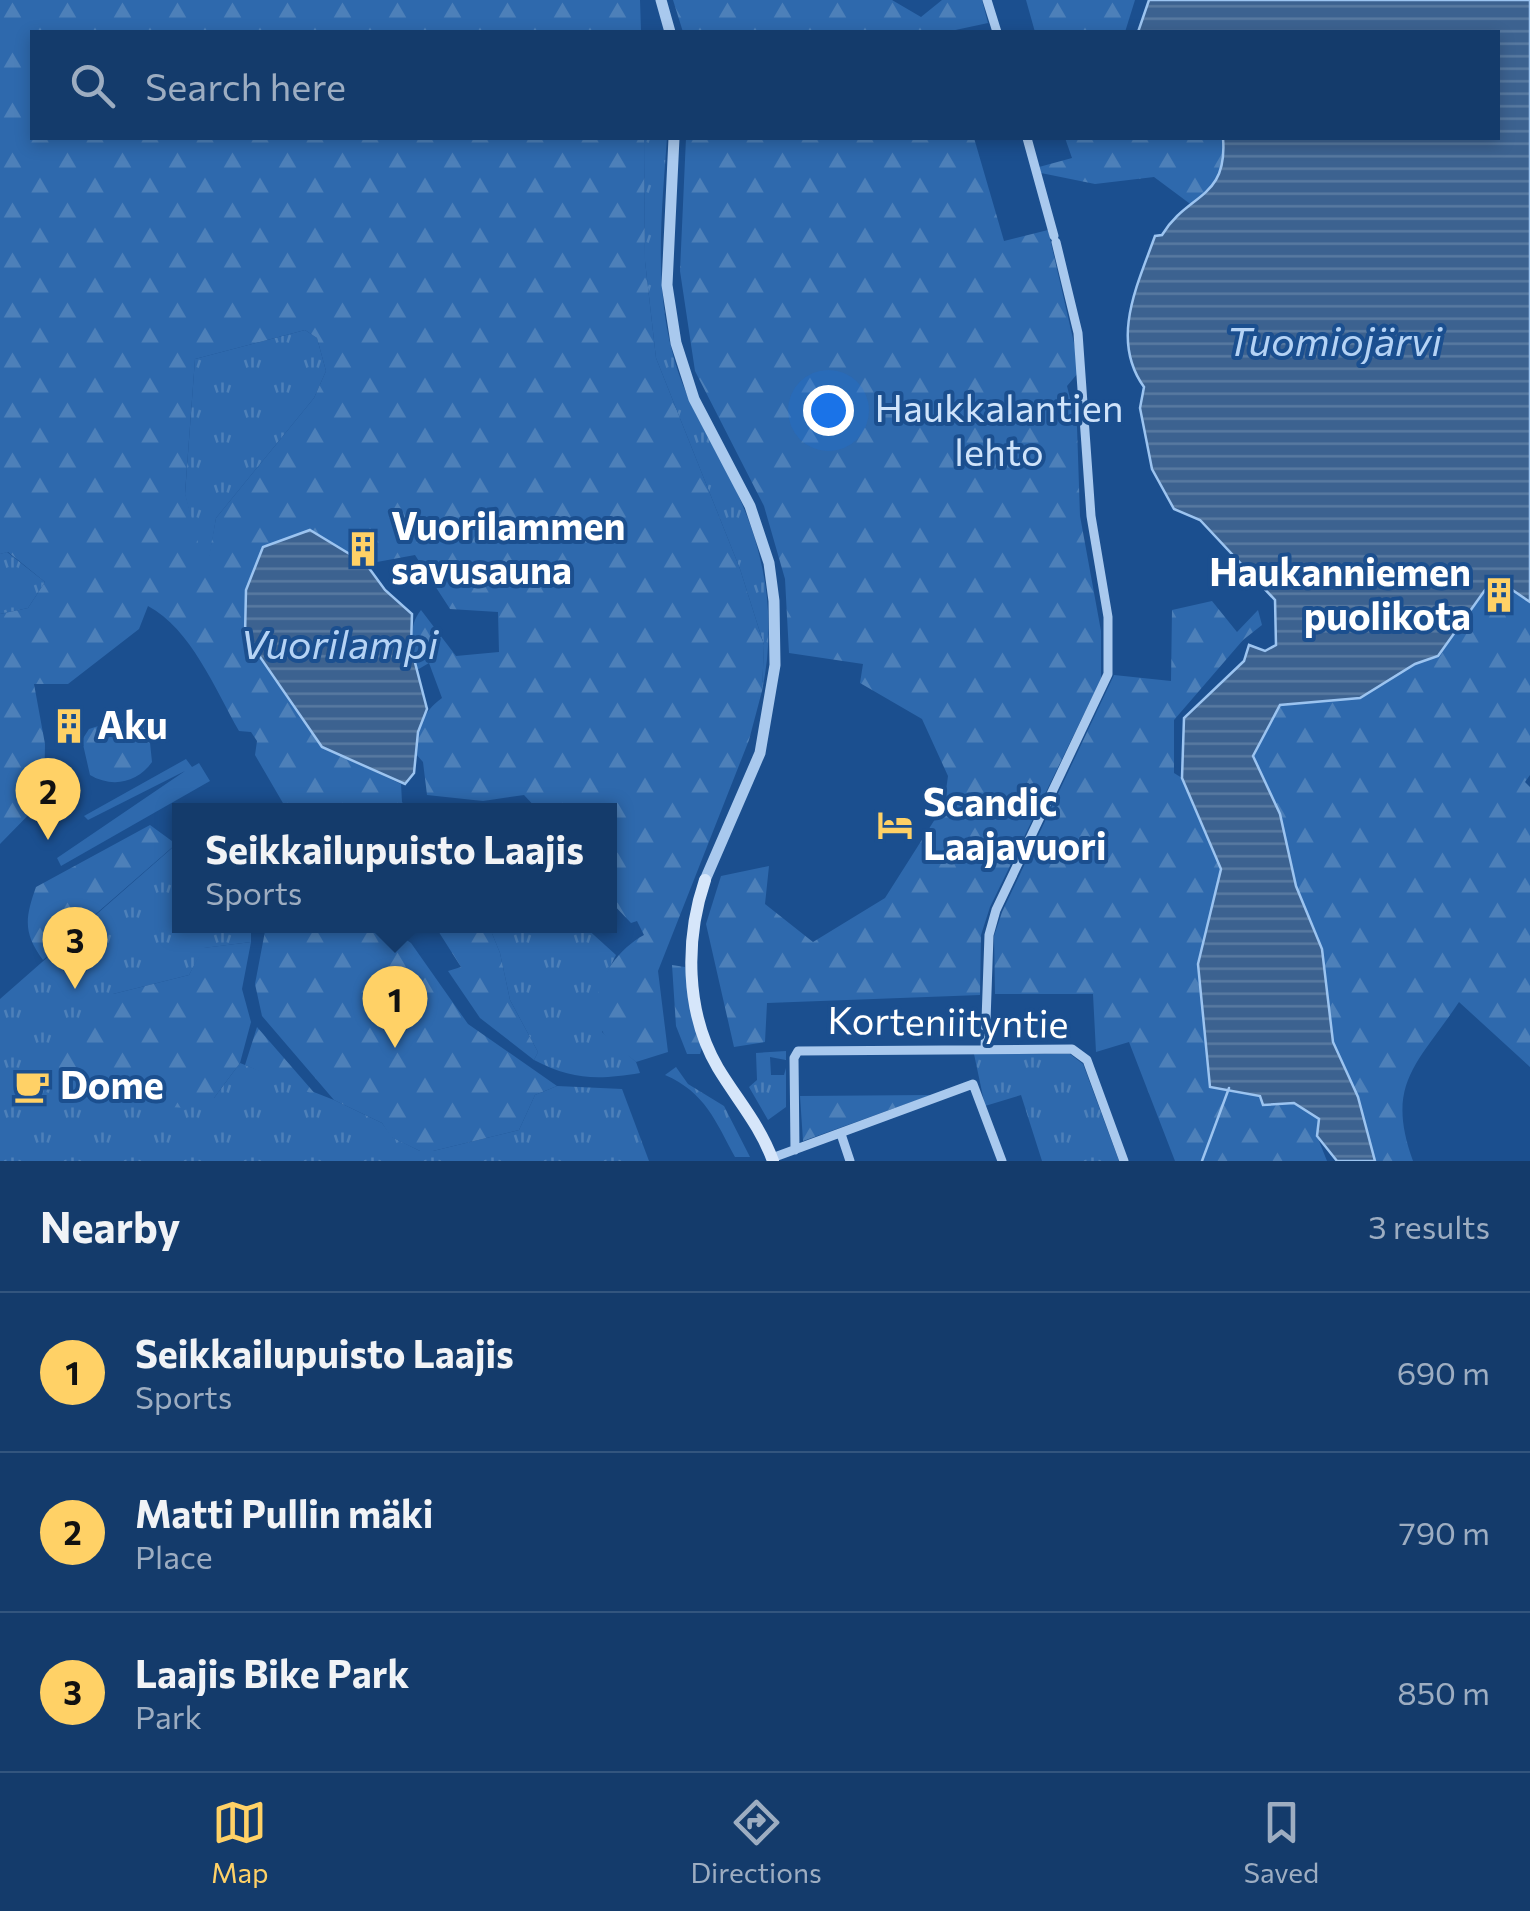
<!DOCTYPE html>
<meta charset="utf-8">
<style>
body{margin:0;font-family:Commissioner,sans-serif;background:#1d4271;color:#f1f3f6}
.you{position:absolute;left:828px;top:410px;width:35px;height:35px;margin:-25px;border:8px solid #fff;border-radius:50%;background:#1a73e8;box-shadow:0 0 0 15px #1a73e833}
.badge{display:grid;place-items:center;width:65px;height:65px;border-radius:50%;background:#ffd166;color:#111;font-size:32px;font-weight:700}
.pin{position:absolute;translate:-50% -82px;filter:drop-shadow(0 2px 5px #0008)}
.pin::after{content:'';position:absolute;top:52px;width:35px;height:30px;background:inherit;clip-path:polygon(0 0,100% 0,50% 100%)}
.popup{position:absolute;left:172px;top:803px;width:445px;height:130px;box-sizing:border-box;display:grid;place-content:center;border-radius:0px;background:#143b6b;filter:drop-shadow(0 2px 8px #0005);font-size:32px;white-space:nowrap;color:#9dadc1}
.popup b{font-size:38px;color:#f1f3f6}
.popup::after{content:'';position:absolute;left:50%;top:100%;margin-left:-20px;border:20px solid transparent;border-top-color:#143b6b}
.list{margin:0;padding:0;list-style:none}
h2{display:flex;justify-content:space-between;align-items:center;height:130px;margin:0;padding:0 40px;font-size:42px}
h2 small{font-size:32px;font-weight:400;color:#9dadc1}
.list li{display:grid;grid-template-columns:65px 1fr auto;gap:30px;align-items:center;box-sizing:border-box;height:160px;padding:0 40px;border-top:2px solid #33557e}
.list b{display:block;font-size:38px;white-space:nowrap}
.list p{margin:0;font-size:32px;white-space:nowrap;color:#9dadc1}
.list em{font-size:32px;font-style:normal;color:#9dadc1}
.icon{flex:none;width:55px;height:55px;fill:none;stroke:currentColor;stroke-width:2;stroke-linecap:round;stroke-linejoin:round}
.map{position:relative;flex:none;width:1530px;height:1161px;overflow:hidden}
.search{position:absolute;background:#143b6b;box-shadow:0 5px 15px #0003;left:30px;right:30px;top:30px;height:110px;display:flex;align-items:center;gap:25px;box-sizing:border-box;padding:0 35px;border-radius:0px;color:#9dadc1;font-size:38px}
.sheet{height:610px;background:#143b6b}
nav{display:flex;justify-content:space-around;align-items:center;box-sizing:border-box;height:140px;border-top:2px solid #33557e;background:#143b6b;font-size:28px;color:#9dadc1}
nav a{display:grid;justify-items:center;gap:5px}
nav .on{color:#ffd166}
.map>svg:first-child{display:block}
.grass{fill:url(#grass-tufts)}
.forest{fill:url(#forest-firs);fill-rule:evenodd}
.pitch{fill:#2e69ad}
.water{fill:url(#water-rules);stroke:#9cc4f0;stroke-width:2.5}
.lines{fill:none;stroke-linecap:round;stroke-linejoin:round}
.stream{stroke:#9cc4f0;stroke-width:2.5}
.minor{stroke:#a9c9ee;stroke-width:9}
.tertiary{stroke:#a9c9ee;stroke-width:11}
.secondary{stroke:#d6e6fa;stroke-width:12}
.labels{text-anchor:middle;stroke-width:8;stroke-linejoin:round;paint-order:stroke}
.park-label{font-size:38px;fill:#cfe3fa;stroke:#1b4f8f}
.poi-label{font-size:38px;font-weight:bold;fill:#fff;stroke:#1b4f8f;text-anchor:start}
.street-label{font-size:38px;fill:#fff;stroke:#1b4f8f}
.water-label{font-size:40px;font-style:italic;fill:#b5d3f5;stroke:#1b4f8f}
</style>
<div class="map">
<svg width="1530" height="1161" viewBox="0 0 1530 1161">
<defs>
<pattern id="grass-tufts" width="24" height="20" patternUnits="userSpaceOnUse" patternTransform="scale(2.5)"><rect width="24" height="20" fill="#2e69ad"/><path d="M3 7l-1-3M5 7V3M7 7l1-3M15 17l-1-3M17 17v-4M19 17l1-3" fill="none" stroke="#4d80b9"/></pattern>
<pattern id="forest-firs" width="22" height="20" patternUnits="userSpaceOnUse" patternTransform="scale(2.5)"><rect width="22" height="20" fill="#2e69ad"/><path d="M5 1l3.5 6h-7zM16 11l3.5 6h-7z" fill="#4d80b9"/></pattern>
<pattern id="water-rules" width="6" height="5" patternUnits="userSpaceOnUse" patternTransform="scale(2.5)"><rect width="6" height="5" fill="#3c6290"/><path d="M0 2.5h6" fill="none" stroke="#597aa1"/></pattern>
</defs>
<rect width="100%" height="100%" fill="#1b4f8f"/>
<path class="grass" d="M644,138H667C662,208 654,281 672,351C683,396 708,436 729,476C764,544 778,615 762,691L764,645L740,569L656,358L645,261Z
M305,330L317,338L326,371L314,398L216,518L206,579L185,494L195,359Z
M7,552L45,582L28,608L0,614V554Z
M180,841V926H251V942L204,948L189,975L113,994L214,1098L240,1063L334,1100L382,1123L392,1137L420,1151H433L519,1130L535,1095L557,1086L622,1089L649,1161H0V999Z
M489,926H584L616,955L605,977L602,1032L636,1062L640,1073C598,1080 572,1080 534,1060L538,1052L510,1000L500,953Z
M786,1051V1060L770,1057L771,1075H784L786,1068V1107L768,1120L749,1087L757,1080L756,1053Z
M974,1054H1070L1083,1064L1119,1161H1042L1021,1095L985,1106Z
M676,1067L688,1084L724,1106L750,1157H735C716,1122 705,1092 665,1075Z"/>
<path class="forest" d="M0,0H640L641,32H32V138H644L645,261L656,358L740,569L764,645L762,691L749,740L658,971L668,1052L636,1062C626,1053 607,1042 601,1029C585,994 614,951 644,935L637,921L631,923L610,901V810H538L524,795L483,801L427,795L423,762L415,753C418,729 422,712 442,698L429,663L417,670C412,650 407,627 421,610L456,656L499,652L498,612L450,609L415,555L366,564L310,530L263,547L246,590V611L322,747L401,784L402,802L408,810H287L255,755L257,741L251,732L239,731C215,689 191,629 148,606L139,629L68,684H34L45,744L44,799L0,844V614L28,608L45,582L8,552L0,554ZM305,330L317,338L326,371L314,398L216,518L206,573L185,493L195,359Z
M673,0H892L921,17L942,0H982L988,23L946,32H683Z
M1026,0H1135L1125,32H1035Z
M686,138H974L1004,241L1048,230L1077,356L1078,373L1067,386L1077,427L1080,516L1101,631V679L990,907L981,935L980,995L767,1003L765,1042L734,1047L706,924L721,876L769,866L765,904L813,942L885,898L944,805L948,776L922,719L860,683L863,664L789,653L785,579L764,506L695,371L680,271Z
M1065,138H1223C1226,169 1217,186 1193,206L1154,177L1095,184L1041,173L1039,167L1072,158Z
M1501,583L1530,602V775L1525,782L1530,787V1067L1459,1002C1417,1065 1385,1083 1413,1161H1375L1358,1097L1333,1042L1322,949L1296,886L1280,814L1253,756L1280,704L1360,698L1415,664L1438,656L1485,590Z
M1212,601L1237,632L1258,610L1262,625L1243,640L1174,720V773L1182,778L1221,869L1198,964L1210,1086L1261,1096L1263,1105L1294,1103L1319,1119L1317,1136L1327,1161H1175L1129,1042L1096,1052L1093,994H995L994,936L1002,912L1114,675L1171,681L1172,610Z
M117,720L144,724L149,733L152,762C137,783 112,788 90,775L82,740L89,729Z
M150,825L176,844L43,960C23,933 25,918 36,887Z
M266,926H386L411,943L468,1024L557,1086L535,1095L519,1130L433,1151H420L391,1137L382,1123L334,1100L262,1016L255,984Z
M435,926H489L500,953L510,1000L538,1052L534,1060L480,1018L448,971L461,967Z
M251,942L242,989L251,1022L240,1063L214,1098L188,1108L132,1105L108,1092L84,1037L86,1014L113,994L189,975L203,948Z
M672,965L685,967L702,1048L700,1054H687L676,1026Z
M257,1027L317,1096L245,1065Z
M66,1033L79,1042L94,1081L86,1094L64,1089L41,1077L36,1050Z
M931,1095L803,1141L800,1096Z"/>
<path class="pitch" d="M186,759L192,767L199,763L210,781L61,866L57,858L185,771L88,820L84,816Z"/>
<path class="water" d="M1149,0H1530V602L1502,583L1485,590L1438,656L1415,664L1360,698L1280,705L1253,756L1280,814L1296,886L1322,949L1333,1042L1358,1097L1375,1161H1337L1317,1136L1319,1119L1294,1103L1263,1105L1260,1096L1210,1087L1198,964L1221,869L1182,778L1184,718L1244,661L1249,645L1265,651L1276,645L1275,600L1200,520L1174,509L1152,469L1140,408L1144,387C1110,340 1137,286 1155,236L1162,235C1187,193 1228,200 1223,138H1498V32H1138Z
M310,530L366,564L385,590L412,614L411,647L427,709L418,732L414,773L405,784L322,747L245,635L246,590L263,547Z"/>
<g class="lines">
<path class="stream" d="M1202,1161L1229,1088"/>
<path class="minor" d="M987,0L997,32
M1027,138L1054,236
M985,1049L989,935L996,910L1108,674V617L1091,516L1078,333L1056,242
M841,1134L850,1161
M795,1150L794,1058L798,1051L1072,1049L1087,1060L1124,1161
M772,1158L973,1084L1002,1161"/>
<path class="tertiary" d="M661,0L670,32
M674,138L667,285L676,343L694,399L750,506L769,563L774,601L775,665L760,753L705,880"/>
<path class="secondary" d="M705,880C685,939 685,1012 718,1068C738,1101 760,1125 773,1161"/>
</g>
<defs>
<symbol id="building-bare" viewBox="-9 -9 18 18"><path d="M-4-6H4V6H1V3H-1V6H-4ZM-2.5-4.3h1.7v1.8h-1.7ZM.8-4.3h1.7v1.8H.8ZM-2.5-1h1.7V.8h-1.7ZM.8-1h1.7V.8H.8Z" fill="#ffd166" stroke="#1b4f8f" stroke-width="2.5" paint-order="stroke"/></symbol>
<symbol id="hotel-bare" viewBox="-9 -9 18 18"><path d="M-6-4.5h1.5V1H6V5H4.5V3h-9V5H-6ZM-4 0a1.8 1.8 0 1 1 3.6 0ZM.5 0V-2.5h3Q6-2.5 6 0Z" fill="#ffd166" stroke="#1b4f8f" stroke-width="2.5" paint-order="stroke"/></symbol>
<symbol id="cafe-bare" viewBox="-9 -9 18 18"><path d="M-5.5-4.5H6V0H3Q3 3.5 0 3.5H-2.5Q-5.5 3.5-5.5 0ZM3-3.2v2h1.7v-2ZM-6 4.5H4V6H-6Z" fill="#ffd166" stroke="#1b4f8f" stroke-width="2.5" paint-order="stroke"/></symbol>
</defs>
<g fill-rule="evenodd">
<use href="#building-bare" x="338" y="524" width="50" height="50"/>
<use href="#building-bare" x="1474" y="570" width="50" height="50"/>
<use href="#building-bare" x="44" y="701" width="50" height="50"/>
<use href="#hotel-bare" x="870" y="800" width="50" height="50"/>
<use href="#cafe-bare" x="7" y="1061" width="50" height="50"/>
</g>
<g class="labels">
<g class="park-label">
<text x="999" y="422">Haukkalantien<tspan x="999" dy="44">lehto</tspan></text>
</g>
<g class="poi-label">
<text x="391" y="540">Vuorilammen<tspan x="391" dy="44">savusauna</tspan></text>
<text x="1471" y="586" text-anchor="end">Haukanniemen<tspan x="1471" dy="44">puolikota</tspan></text>
<text x="97" y="739">Aku</text>
<text x="923" y="816">Scandic<tspan x="923" dy="44">Laajavuori</tspan></text>
<text x="60" y="1099">Dome</text>
</g>
<g class="street-label">
<text transform="translate(948 1023) rotate(1)" y="13">Korteniityntie</text>
</g>
<g class="water-label">
<text x="1334" y="356">Tuomiojärvi</text>
<text x="339" y="659">Vuorilampi</text>
</g>
</g>
</svg>
<div class="you"></div>
<div class="pin badge" style="left:395px;top:1048px">1</div>
<div class="popup"><b>Seikkailupuisto Laajis</b>Sports</div>
<div class="pin badge" style="left:48px;top:840px">2</div>
<div class="pin badge" style="left:75px;top:989px">3</div>
<div class="search"><svg class="icon" aria-label="search" viewBox="0 0 24 24"><circle cx="10" cy="10" r="6"/><path d="M15 15l6 6"/></svg>Search here</div>
</div>
<section class="sheet">
<h2>Nearby<small>3 results</small></h2>
<ul class="list">
<li><span class="badge">1</span><div><b>Seikkailupuisto Laajis</b><p>Sports</p></div><em>690 m</em></li>
<li><span class="badge">2</span><div><b>Matti Pullin mäki</b><p>Place</p></div><em>790 m</em></li>
<li><span class="badge">3</span><div><b>Laajis Bike Park</b><p>Park</p></div><em>850 m</em></li>
</ul>
</section>
<nav>
<a class="on"><svg class="icon" aria-label="map" viewBox="0 0 24 24"><path d="M3 6l6-2 6 2 6-2v14l-6 2-6-2-6 2zM9 4v14M15 6v14"/></svg>Map</a>
<a><svg class="icon" aria-label="directions" viewBox="0 0 24 24"><path d="M12 3l9 9-9 9-9-9zM9 14v-3h6M13 9l2 2-2 2"/></svg>Directions</a>
<a><svg class="icon" aria-label="saved" viewBox="0 0 24 24"><path d="M7 4h10v16l-5-4-5 4z"/></svg>Saved</a>
</nav>
